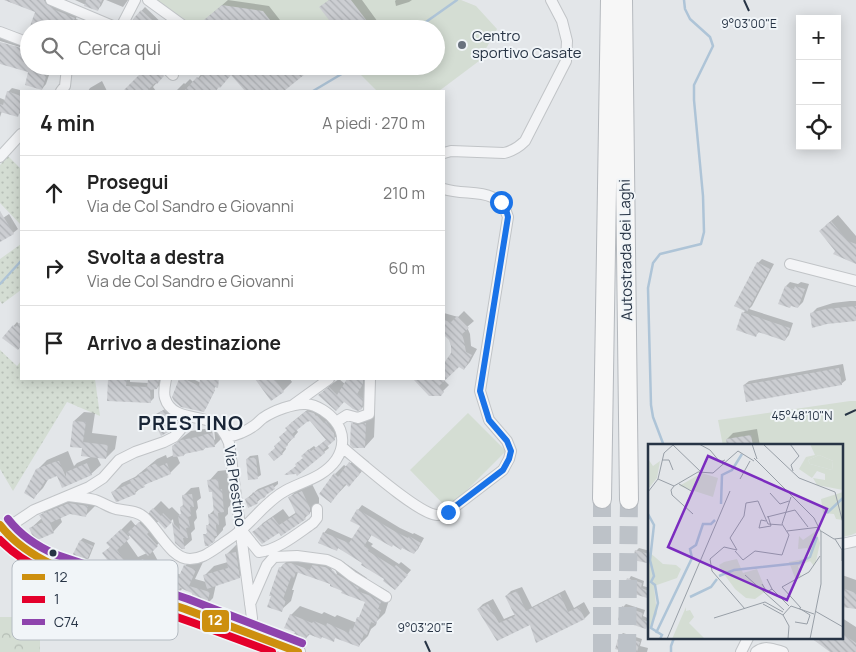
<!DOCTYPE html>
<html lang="it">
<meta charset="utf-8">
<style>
body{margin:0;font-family:Manrope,sans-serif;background:#f2f2f2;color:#222}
.controls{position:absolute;right:15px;top:15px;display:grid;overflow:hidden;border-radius:0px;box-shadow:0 2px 12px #0003}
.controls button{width:45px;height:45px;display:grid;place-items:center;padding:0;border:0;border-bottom:1px solid #e0e0e0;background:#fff;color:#222;font:25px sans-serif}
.stop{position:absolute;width:15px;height:15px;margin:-11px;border:4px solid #1a73e8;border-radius:50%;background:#fff}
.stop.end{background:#1a73e8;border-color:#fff;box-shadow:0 1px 5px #0008}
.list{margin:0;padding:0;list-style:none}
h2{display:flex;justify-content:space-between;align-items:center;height:65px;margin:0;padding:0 20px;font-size:21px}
h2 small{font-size:16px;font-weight:400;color:#767676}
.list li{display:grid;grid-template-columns:32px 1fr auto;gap:15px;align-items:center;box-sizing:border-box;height:75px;padding:0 20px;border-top:1px solid #e0e0e0}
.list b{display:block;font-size:19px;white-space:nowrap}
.list p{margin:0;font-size:16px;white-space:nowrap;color:#767676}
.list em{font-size:16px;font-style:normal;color:#767676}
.icon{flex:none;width:28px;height:28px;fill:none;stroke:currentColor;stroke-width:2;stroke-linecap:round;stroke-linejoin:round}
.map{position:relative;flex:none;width:856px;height:652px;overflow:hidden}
.search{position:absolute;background:#fff;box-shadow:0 2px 12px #0003;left:20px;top:20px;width:425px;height:55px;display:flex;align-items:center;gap:12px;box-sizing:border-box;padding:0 18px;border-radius:28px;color:#767676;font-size:19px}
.panel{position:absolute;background:#fff;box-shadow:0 2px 12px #0003;left:20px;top:90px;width:425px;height:290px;border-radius:0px}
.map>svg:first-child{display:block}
.grass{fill:url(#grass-dots)}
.forest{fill:url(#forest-crowns)}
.garden{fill:#d4ddd3}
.shadow{fill:#0003;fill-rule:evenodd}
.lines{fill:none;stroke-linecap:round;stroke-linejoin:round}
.stream{stroke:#aec4d7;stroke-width:2.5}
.building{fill:url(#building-back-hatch)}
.highway-tunnel{stroke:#bdc2c8;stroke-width:18;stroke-dasharray:18 9;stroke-linecap:butt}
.street-casing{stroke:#c1c4c7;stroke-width:12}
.secondary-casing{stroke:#c1c4c7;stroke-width:16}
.highway-casing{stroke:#b5b9be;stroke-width:20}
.street{stroke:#f3f4f6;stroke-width:10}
.secondary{stroke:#f7f7f7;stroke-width:14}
.highway{stroke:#f7f7f7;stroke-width:18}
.bus-1-casing{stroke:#f1f5f8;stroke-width:11}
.bus-2-casing{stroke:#f1f5f8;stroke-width:11}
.bus-3-casing{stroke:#f1f5f8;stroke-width:11}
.bus-1{stroke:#cd8f0e;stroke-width:8}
.bus-2{stroke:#e4002b;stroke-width:8}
.bus-3{stroke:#8e44ad;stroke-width:8}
.route{stroke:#1a73e8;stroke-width:6}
.ticks{fill:none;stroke:#273445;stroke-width:2}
.poi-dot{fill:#69727e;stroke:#f1f5f8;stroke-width:2}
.bus-dot{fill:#273445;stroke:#f1f5f8;stroke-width:2}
.labels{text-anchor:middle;stroke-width:4;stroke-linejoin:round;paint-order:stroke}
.poi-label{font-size:15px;fill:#273445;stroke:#f1f5f8;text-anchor:start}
.street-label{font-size:15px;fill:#273445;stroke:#f1f5f8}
.district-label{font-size:20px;font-weight:bold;letter-spacing:1px;fill:#192536;stroke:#f1f5f8}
.inset-river{fill:none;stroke:#aec4d7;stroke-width:2.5}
.inset-road{fill:none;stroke:#989fa7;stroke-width:1}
.view{fill:#7b2cbf;fill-opacity:0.15;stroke:#7b2cbf;stroke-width:2.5}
.inset-edge{fill:none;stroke:#273445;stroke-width:2.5}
.key{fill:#f1f5f8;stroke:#b4bbc2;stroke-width:1}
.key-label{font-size:14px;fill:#273445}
.ticks-label{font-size:12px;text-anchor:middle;fill:#273445;stroke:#f1f5f8;stroke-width:4;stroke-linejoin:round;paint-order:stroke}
.line-badge{stroke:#f1f5f8;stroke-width:2}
.badge-label{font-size:14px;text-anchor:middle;font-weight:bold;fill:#fff}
</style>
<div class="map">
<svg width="856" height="652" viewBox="0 0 856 652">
<defs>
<pattern id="grass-dots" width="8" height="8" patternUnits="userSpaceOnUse" patternTransform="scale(1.25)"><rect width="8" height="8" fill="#d4ddd3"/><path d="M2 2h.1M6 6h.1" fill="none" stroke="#b6beb6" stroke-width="1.8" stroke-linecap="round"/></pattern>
<pattern id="forest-crowns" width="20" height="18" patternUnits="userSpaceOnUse" patternTransform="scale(1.25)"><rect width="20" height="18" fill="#d4ddd3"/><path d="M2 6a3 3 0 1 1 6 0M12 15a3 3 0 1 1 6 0" fill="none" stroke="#b6beb6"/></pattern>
<pattern id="building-back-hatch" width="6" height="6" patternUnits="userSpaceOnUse" patternTransform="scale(1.25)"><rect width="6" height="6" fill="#ccced2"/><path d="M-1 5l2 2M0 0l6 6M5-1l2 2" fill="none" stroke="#afb2b6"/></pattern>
</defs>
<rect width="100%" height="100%" fill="#e3e6e9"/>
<path class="grass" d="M8,156L21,169V225L0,203V165Z
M21,244V290L2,304L0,301V259Z
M0,350L17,366L21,361V379H95L100,416L67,402L13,491L0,469Z"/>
<path class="forest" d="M0,617H16L40,638V652H0Z"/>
<path class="garden" d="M153,0H461L476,6L497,29L479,61L439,91H377L352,66H436V29H192Z
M850,401H856V533L851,535L842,537V446H723L718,420Z
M468,413L506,451L448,509L410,470Z"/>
<path class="shadow" d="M5,0H48L77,15L76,19L100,29H67L47,21L45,29H30L37,12Z
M75,0H104L101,6L97,10Z
M106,0H128L123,7Z
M228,0L269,6L287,29H205L206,19Z
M329,0H362L383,29H337L321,7Z
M396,0H412L409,2L396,6L395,1Z
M145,7L168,29H138L135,18Z
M0,37L29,45V66H52L46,84L42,89L30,72L0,63V44L22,51L23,48L0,41Z
M131,66H162L166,72L153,87L156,91H131L128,88L140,75Z
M215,66H313L282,91H246L232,73L208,91H205L203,90L202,91H176L184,83L185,84L190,79L194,83L203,72L205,74L210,69L211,70Z
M102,81L107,91H88L90,88Z
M12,88L24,91H21V112L17,116L2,111L0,117V98L5,100L8,92Z
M9,214L18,229L13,233L0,241V220Z
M838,215L856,236V263L836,250L826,225Z
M762,259L774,264L752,306L749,309L793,323L789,335L785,340L760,331L756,335L743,313L746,310L758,263Z
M790,282L798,284L801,282L809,284L803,302L798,307L786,286Z
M850,301H856V320L811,314L817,308L833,303Z
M464,311L474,321L467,327L470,334L471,346L477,349L470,362L464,369L459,366L444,380L449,385L440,394H430L415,379H444V364L452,354V346L450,339L444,333V313L458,317Z
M17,322L19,324L21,323V345L18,349L4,337Z
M843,364L846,380L841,384L744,385L749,381Z
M110,379H130V382L149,383L150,379H162L161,384L157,388H154V398L150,402L108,399Z
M181,379H193L215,390L206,408L203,411L177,387Z
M256,379H290L292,382L283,391L271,399Z
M339,379L345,384L348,379H369L371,398L362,408L345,400L320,395L329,386Z
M169,407L173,411L178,420L169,430L151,418L156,414Z
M311,407L323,412L339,434L327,445L329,448L324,452L297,466L304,458L307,451L314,446L316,448L327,439L310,420L307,421L296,429L298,432L285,447L286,449L282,454L276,448L288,430L291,423Z
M84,412L95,413L92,433L117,436L115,449L106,458L97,457L101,465L91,474L63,486L58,475L49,478L43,488L34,497L37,470L47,460L68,451L74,466L77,463L93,456L83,447L74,421Z
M362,414L367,416L375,414L374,437L365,447L352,424Z
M213,426L224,436L214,446L206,447L204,449L187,452L184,455L177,456L180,463L170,473L148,482L135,493L113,492L122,483L135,477L157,459L166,455L167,458L174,455L173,446L183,437L191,431L211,428ZM212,427H214L215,439L213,441Z
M757,429L760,446H728L727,439L733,433Z
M359,454L369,462L358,476L349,485L347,484L331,501L335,474L344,465L347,467Z
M258,455L261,475L258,477L247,459L250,456Z
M227,470L228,481L231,480L233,502L228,508V514L225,517L226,525L223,528V530L214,540L205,535L208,532L207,526L210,523L209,515L215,509L213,490L209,481L218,471Z
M278,481V484L256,503L246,499L258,489Z
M311,482L319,498V503L305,518L279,531L254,532L263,523L283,509L289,517L297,512L290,497L299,488Z
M199,487L201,498L197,501L198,508L196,511L197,518L194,522L195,529L191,533L192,540L184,547L176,543L173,519L165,527L159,521L155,524L166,536L152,550L158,561L149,571L123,569L104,553L111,546L108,543L131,520L136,526L161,501L169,509L172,507L180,515L182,513L181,507L184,504L183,496L191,488ZM130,535L147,553L138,557L126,540Z
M79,494L97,497L95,506L86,515L70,512L60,517L62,522L53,532L31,528L42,518L41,515L50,506Z
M362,505L400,528L413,534L414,533L424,538L418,549L414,553L372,534L368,541L373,544L371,546L399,564L401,562L411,570L399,584L386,579L364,562L339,547L336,550L324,533L328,528L353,539L362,526L358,510Z
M83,538L95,543L89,558L86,561L74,555L81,540Z
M245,543L249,568L239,577L216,584L213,598L205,606L194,593L183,588L176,595L160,577L168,569L181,575L185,566L193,558L203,562L195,579L206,582L204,576L214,566L228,562L226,555L236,545Z
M639,548L650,551L649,559L647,562L636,551Z
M293,555L335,558L344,562L345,563L367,578L366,582L381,587L389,592L387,599L389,600L385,613L377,621L376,625L371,629L368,636L359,645L336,637L333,640L322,636L310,634L306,638L291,615L300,606L322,614L324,612L335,617L337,615L357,623L359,617L362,614L366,601L332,584L298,572L292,590H294L291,601L281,610L280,568ZM333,565L337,574H334L330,566Z
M842,575L856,580V608L842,606Z
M631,576L644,581L643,586L650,588V594L647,597L622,583L625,580L628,581Z
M522,587L532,607L565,590L574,608L584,602L590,613L585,618L537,642L530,623L498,640L478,609L483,604L493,599L504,619L516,614L506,596L511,591Z
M626,604L645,610L643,616L650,619L649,625L646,627L623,607Z
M842,618L856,627V652H831L842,638Z
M623,633L642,639L640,646L648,648L647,652H629L620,636Z"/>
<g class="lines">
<path class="stream" d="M416,29L457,0
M313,91L355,66
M0,284L21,261
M664,446L653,417L651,405L648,288L653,263L660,254L701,244L704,232L703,196L694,100V85L713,46L710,37L690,19L685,9L684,0
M671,652V646L674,638"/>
</g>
<path class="building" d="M4,0H44L46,4L53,8V9L75,18L73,22L89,29H63L46,22L44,29H29L35,12Z
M86,0H102L98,11L84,6Z
M329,0H351L373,29H336L319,7Z
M222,5L263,11L277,29H203L199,24Z
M141,10L162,29H132L134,26L131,23L134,18Z
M0,42L29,50V66H36L48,70L42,90L25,85L28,72L0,64Z
M130,66H157L159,70L164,76L157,84L155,83L147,91H123L139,75Z
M216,66H315L284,91H245L231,75L220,88L219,87L216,91H184L197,77L199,79L204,73L205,75L210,69L212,71Z
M7,91L21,96V106L18,117L0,112V104L3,105Z
M0,211L14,234L0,242Z
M831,221L848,241L856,244V264L833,254L835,251L819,231Z
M757,262L770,269L747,312L734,306Z
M785,286L794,289L795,286L805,289L798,308L791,306L790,308L778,304Z
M856,306V321L827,324L812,328L810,313L826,309Z
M742,312L790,328L785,341L758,332L756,337L736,330Z
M457,316L469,328L462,334L464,341L466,352L472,355L464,370L459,367L439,386L444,392L441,396H429L413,379H444V363L451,353V346L449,340L444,335V320L451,322Z
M21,322V346L18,350L2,338L13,325L15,327Z
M839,368L842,385L746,402L743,385Z
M108,379H127L126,386L147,387L148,379H159L157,389L150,390L151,403L107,401Z
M179,379H185L199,386L200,379H219L218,388L215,387L214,392L204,412L181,407L174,401L172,397Z
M255,379H275L284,392L271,401Z
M347,379H363V384L357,394L363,399L362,409L358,411L353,409L344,402L336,411L318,395L329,387L337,395Z
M164,410L169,415L174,426L170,428L171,430L170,431L161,436L157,428L155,429L150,418Z
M306,411L314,413L316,416L317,415L324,423L326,421L327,423L332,429L331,430L334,433L335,440L323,450L325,453L297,476L296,474L284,475L296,466L295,464L303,458L301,456L309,449L311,451L326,440L310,421L307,422L292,434L295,437L287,443L288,445L281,452L283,454L274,461L268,454L275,448L274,446L281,440L279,437L287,430L285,428Z
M73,421L86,422L83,442L108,445L106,459L81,456L82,448L70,447Z
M351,423L357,425L366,423L365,448H353L350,445Z
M213,433L215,447L204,448V450L184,454V456L173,457L172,446L181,440L202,436V435Z
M751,435L753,446H727L726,439Z
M256,457L258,479L248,480L246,459Z
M57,461H59L66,477V472L87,463L92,475L62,488L57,476L45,481L34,499L24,493L36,469Z
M349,462L361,472L349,487L345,484L331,503L319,494L334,473L338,477Z
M156,463L158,467L167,463L171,474L144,485L145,487L135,491L136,494L117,502H116L111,492L131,483L130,480L138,477L137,475L147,471L146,468Z
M218,479L219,490L222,489L224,512L218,513L219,525H216L217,536H214L215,541L208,546H205L203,534H207L206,525H209L208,514H214L212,492H209L207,480Z
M273,485L275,489L266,495V496L264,498L257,500L258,503L257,504L248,508L245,499L253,495L252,493Z
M302,491L310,508V514L304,517L306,519L281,536L279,533L262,544L252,532L273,517L279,525L296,514L288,497Z
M192,494L194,507H190L191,516L188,517L190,527L186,528L188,538H183L185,549H182L175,543L172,522L165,529L149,512L153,508L161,516L163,513L180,530L178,515H181L180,507L183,506L182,495Z
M69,503L88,506L86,517L70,514L50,523L54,533L35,541L29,528L43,522L39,515Z
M357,509L396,532L408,538L409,536L421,543L414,554L402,548L401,550L393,545L392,547L371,535L364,546L369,549L368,551L394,567L396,565L408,575L395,590L383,581L384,579L361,565L362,563L338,548L337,551L318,543L323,532L349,543L360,526L350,521Z
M139,522L149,532L147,534L158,546L148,556L127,533Z
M121,529L130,538L117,550L128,566L143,559L150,572L131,581L127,579L123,570L118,574L102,553L110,547L106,543Z
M80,540L93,546L86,562L72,556Z
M635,550L649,554L647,563L633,560Z
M236,552L240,578L207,589L203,575L228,568L225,554Z
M291,563L310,570L312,565L325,567L334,571L335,573L359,588L357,591L371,596L381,602L378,609L381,610L376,624L371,622L367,635L364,634L359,647L335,638L334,642L322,637L321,639L308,634L306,639L294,634L295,632L284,628L290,614L312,623L314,621L326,626L327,623L349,633L350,628L353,629L357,617H359L365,602L341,593L342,591L330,586V584L296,572L294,578L291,577L283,599L286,600L282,612L267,607L271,596H269L279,567L281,568L283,564Z
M184,565L196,570L189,586L210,592L206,607L190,602L192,593L180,588L176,597L154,589L159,576L176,583Z
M627,578L642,583L641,588L649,591L647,598L619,589L621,582L625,583Z
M842,588L856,593V609L842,607Z
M517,591L526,611L560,594L568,612L579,607L585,619L536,643L530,625L497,641L477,609L488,604L499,623L515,616L505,596Z
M622,606L643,613L641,619L649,622L646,629L618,620Z
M842,633L856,643V652H830L811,638H842Z
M619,635L640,642L637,652H625L615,649Z"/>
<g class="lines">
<path class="highway-tunnel" d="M602,652V499
M627,652L629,500"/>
<defs>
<path id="street" d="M51,0L120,29
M148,0L188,29
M120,29L135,0
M0,32L29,43
M164,66L173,75
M61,91L65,86L67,68L66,66
M444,153L451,151L504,153C513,151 519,147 525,141L566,61L567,41L562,21L551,0
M0,157L21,134
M790,264L856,281
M166,379C165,385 163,392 165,398C171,419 197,415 212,422C221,426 226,435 229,443L252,618L249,632
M293,405L329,379
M336,422L347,415L358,418L369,414L370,379
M342,447C359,461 418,514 437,515C440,515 445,513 448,512L503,470L509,459L511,451L507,441L489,420L480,391L508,217C498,185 469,197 444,189
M68,496C77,497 86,498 95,500C102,502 108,507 116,509C126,511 136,510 144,517C159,530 171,559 190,559C201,559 209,553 218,547C226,541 235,536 242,529C256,517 268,500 285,491C303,481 323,478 336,460C344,448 345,433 335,421C329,413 317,405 306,404C294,403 273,411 263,418C260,420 258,423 255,425C247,431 237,435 227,437
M0,527L16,522L34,510L89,487L103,478L119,460L135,452L164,442L174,437L180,430L188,416
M242,531L259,552C278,550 297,534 313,523L317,518V509
M842,544L856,541
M250,604L267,565L274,557L297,556L327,560L338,565L352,576L386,597
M741,652L748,638
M756,652C765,645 773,649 783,652"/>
<path id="secondary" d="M0,529L33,555L56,566L112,583L249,632L298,652"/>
<path id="highway" d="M623,0L629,500
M602,499L610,0"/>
</defs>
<use href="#street" class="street-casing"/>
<use href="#secondary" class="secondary-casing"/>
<use href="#highway" class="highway-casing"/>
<use href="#street" class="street"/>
<use href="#secondary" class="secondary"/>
<use href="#highway" class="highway"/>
<defs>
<path id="bus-1" d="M0,525C14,543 32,555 53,565L185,609L298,652"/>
<path id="bus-2" d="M0,540C35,576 85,585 131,601C178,617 225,634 272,652"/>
<path id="bus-3" d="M8,519C21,536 38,547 57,555L188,599L302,643"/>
</defs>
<use href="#bus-1" class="bus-1-casing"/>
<use href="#bus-2" class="bus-2-casing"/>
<use href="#bus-3" class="bus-3-casing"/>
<use href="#bus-1" class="bus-1"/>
<use href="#bus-2" class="bus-2"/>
<use href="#bus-3" class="bus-3"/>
</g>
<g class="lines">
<path class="route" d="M448,512L503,470L509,459L511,451L507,441L489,420L480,391L508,217L506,209L501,202"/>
</g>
<path class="ticks" d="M744,0L749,11M845,415L856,410M425,641L430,652"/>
<circle class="poi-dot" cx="462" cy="45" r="5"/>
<circle class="bus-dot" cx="53" cy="553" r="4.5"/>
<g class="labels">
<g class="poi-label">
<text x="472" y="41">Centro<tspan x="472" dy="17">sportivo Casate</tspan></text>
</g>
<g class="street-label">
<text transform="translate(626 250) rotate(-91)" y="5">Autostrada dei Laghi</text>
<text transform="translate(235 486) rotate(82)" y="5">Via Prestino</text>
</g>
<g class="district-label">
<text x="191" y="430">PRESTINO</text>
</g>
</g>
<g transform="translate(648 444)">
<rect width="195" height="195" fill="#e3e6e9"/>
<path d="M171,11L185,17L184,26L162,20L160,16ZM0,15L5,22L12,17L9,34L0,45ZM168,87L172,99L168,117L166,122L162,117L150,122L153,132L147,134L141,118L161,114L162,110L159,104L150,105L151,92L155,96Z" fill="#d4ddd3"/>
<path d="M162,0H195V46L169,41L165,34L177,36V30L169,27L164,34L151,25L158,13L167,11ZM171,11L185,17L184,26L162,20L160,16ZM195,48V76L188,75L186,70L175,69L173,55ZM0,107L15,120L28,121L33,125L29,134L6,142L9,170L0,187ZM38,163V167L42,166L46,173L41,179L57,195H24Z" fill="#d4ddd3" fill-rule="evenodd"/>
<path d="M54,29L70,34L65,53L31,42ZM89,115L95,129L109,125L118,147L107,155L98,154L87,145L73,126L71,121L76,118Z" fill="#d4ddd3"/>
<path class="inset-river" d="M73,60L74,31L84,26L94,10M179,69L195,54M0,70L6,81L2,116L6,132L3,138L7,141L10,159L3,184L14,191L12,195M71,132L86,126L151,119L162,113L169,93M42,153L63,143L69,135M8,189L44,114L42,105L48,101L55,80H63L67,76"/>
<path class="inset-road" d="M51,0L62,6L72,18L77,16M104,0L109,15M115,0L151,34L187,48L195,79M142,0L151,12L143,21L145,27M25,1L53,28M106,14L166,74L173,88V140L162,195M14,16H21L25,26M10,35L26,42L50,28L65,29L90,7L106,17M10,35L16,9L26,0M92,35L102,17M31,40L45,48M26,42L23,46L24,51L45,70M0,48L10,35M122,49L132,60L141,57M119,73L147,66L160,83M118,77L113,76L111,84L123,82L120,72M139,87L172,83M173,87L186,95L195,94M187,95L194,106V117M87,107L95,116L107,107L134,111L141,91L134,80L143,53M97,131L136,166M119,135L124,145L141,162M114,140L119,148L124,145M115,160L135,171L143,162L166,170M153,164L134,143L161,128L172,112M97,165L64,127L62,115L76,103L89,106L82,94L96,72L98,59L110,57L120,80L134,81M167,167L195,183M135,171L141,182L140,195M66,174L117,158L135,168M147,178L159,180L162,171L151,164M19,195L82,47"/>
<path class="view" d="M60,12L179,65L139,156L20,103Z"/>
<rect width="195" height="195" class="inset-edge"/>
</g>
<rect x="12" y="560" width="166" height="80" rx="8" class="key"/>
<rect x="22" y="574" width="23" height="6" fill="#cd8f0e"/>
<rect x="22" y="596" width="23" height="7" fill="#e4002b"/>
<rect x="22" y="619" width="23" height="6" fill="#8e44ad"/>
<g class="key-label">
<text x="54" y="582">12</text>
<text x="54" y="604">1</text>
<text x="54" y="627">C74</text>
</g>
<g class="ticks-label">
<text x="749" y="28">9°03'00"E</text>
<text x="802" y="420">45°48'10"N</text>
<text x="425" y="632">9°03'20"E</text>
</g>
<rect class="line-badge" x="201" y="609" width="29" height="24" rx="5" fill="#cd8f0e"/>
<g class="badge-label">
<text x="215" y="625">12</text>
</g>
</svg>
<div class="controls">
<button>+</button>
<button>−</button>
<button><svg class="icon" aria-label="locate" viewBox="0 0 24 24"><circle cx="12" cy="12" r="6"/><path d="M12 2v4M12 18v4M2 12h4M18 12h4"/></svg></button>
</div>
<div class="stop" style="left:501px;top:202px"></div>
<div class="stop end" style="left:448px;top:512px"></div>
<div class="search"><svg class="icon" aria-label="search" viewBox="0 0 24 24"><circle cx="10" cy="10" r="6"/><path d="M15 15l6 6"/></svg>Cerca qui</div>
<section class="panel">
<h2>4 min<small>A piedi · 270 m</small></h2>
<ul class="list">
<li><svg class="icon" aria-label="ahead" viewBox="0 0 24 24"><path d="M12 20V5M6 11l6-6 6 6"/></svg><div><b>Prosegui</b><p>Via de Col Sandro e Giovanni</p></div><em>210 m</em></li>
<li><svg class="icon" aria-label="right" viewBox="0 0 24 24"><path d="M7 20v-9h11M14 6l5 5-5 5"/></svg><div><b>Svolta a destra</b><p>Via de Col Sandro e Giovanni</p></div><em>60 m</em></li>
<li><svg class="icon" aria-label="arrive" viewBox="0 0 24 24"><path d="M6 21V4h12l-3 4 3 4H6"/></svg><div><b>Arrivo a destinazione</b></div></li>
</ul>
</section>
</div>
